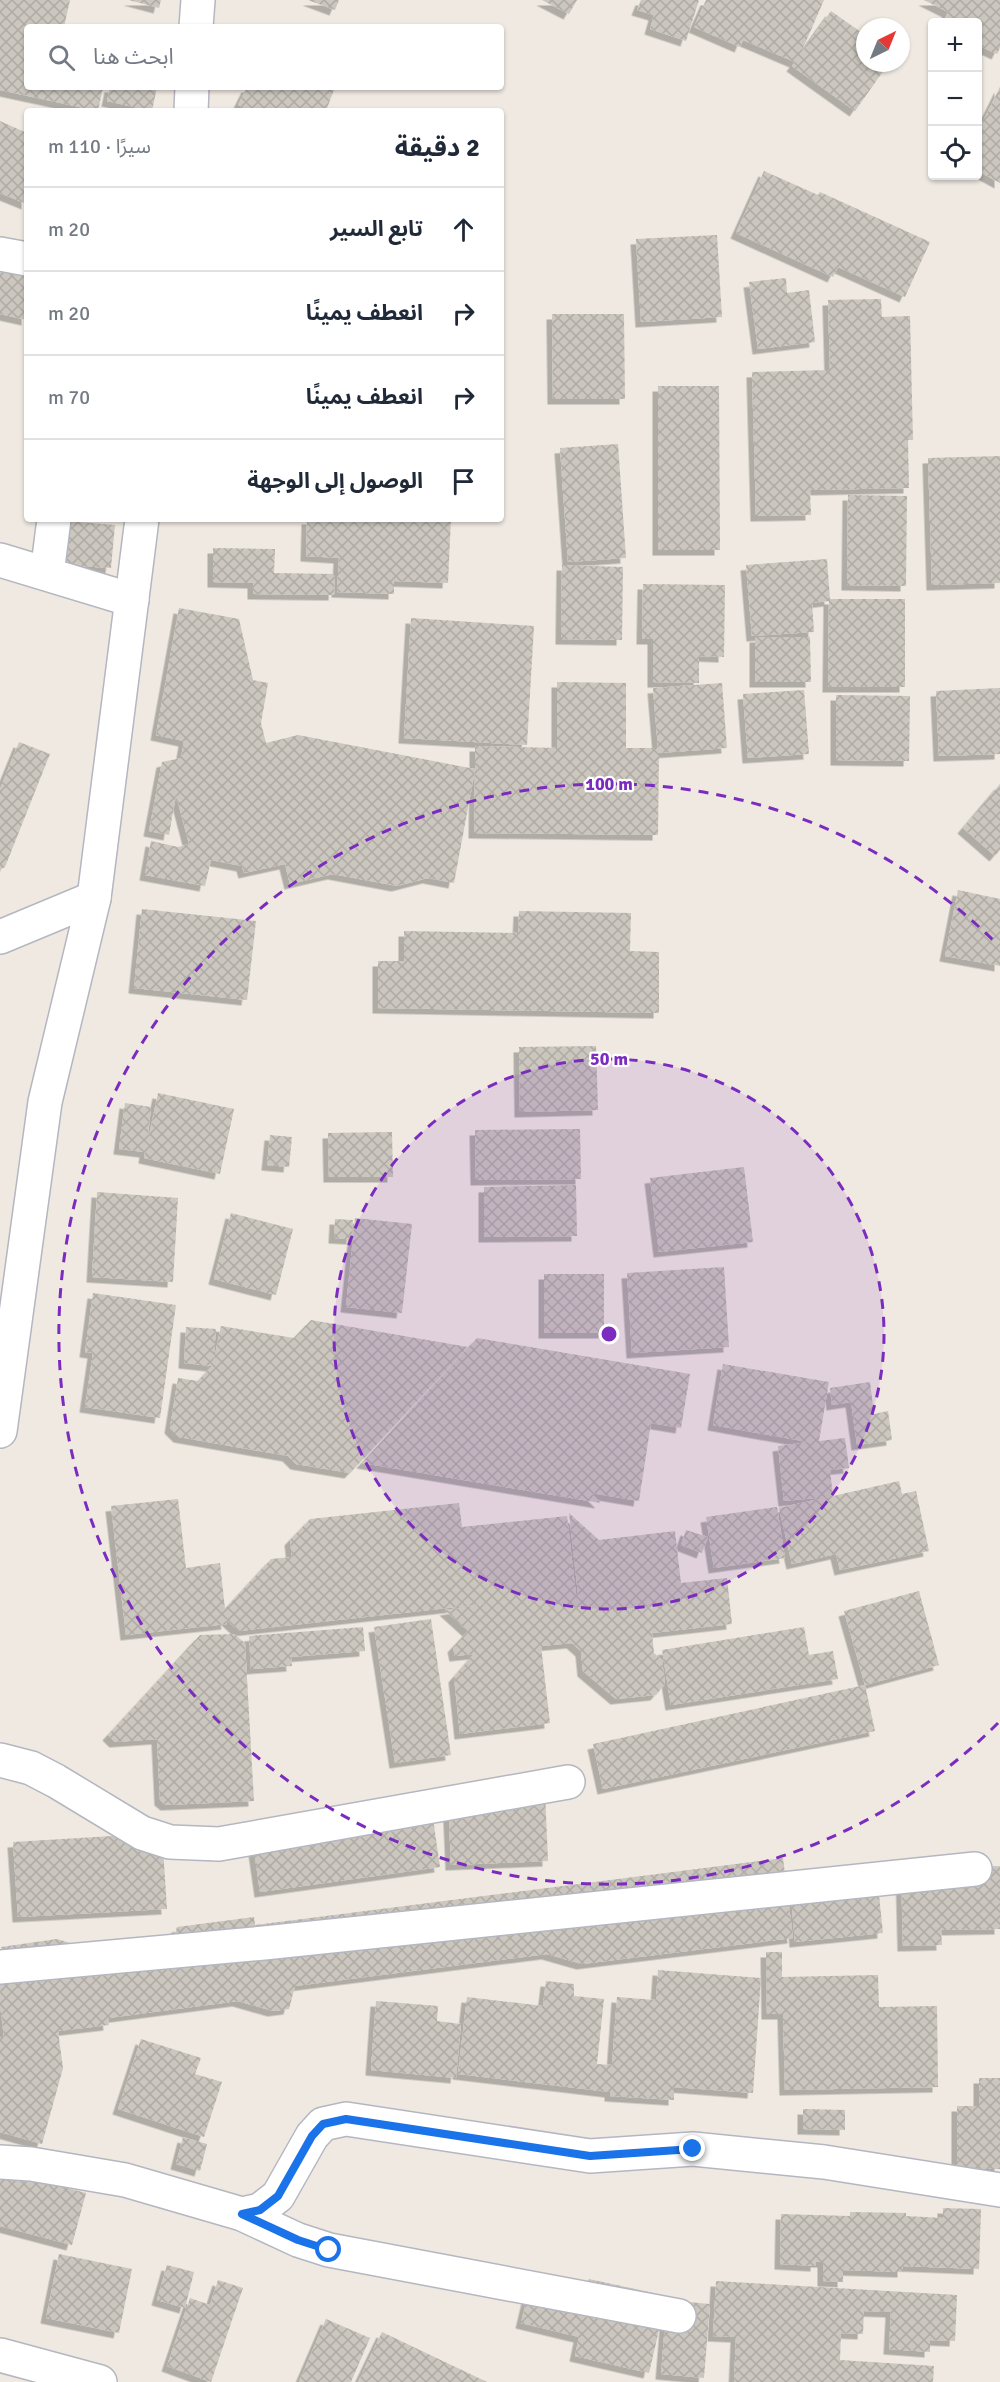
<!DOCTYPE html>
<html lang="ar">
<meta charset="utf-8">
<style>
body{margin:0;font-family:Signika,"Noto Sans Arabic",sans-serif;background:#f6f6f7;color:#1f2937;direction:rtl}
.controls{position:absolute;right:18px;top:18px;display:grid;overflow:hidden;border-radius:6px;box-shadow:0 2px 4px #0004}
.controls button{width:54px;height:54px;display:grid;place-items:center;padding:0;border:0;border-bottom:2px solid #e0e1e3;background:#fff;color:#1f2937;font:30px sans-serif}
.compass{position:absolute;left:856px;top:18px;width:54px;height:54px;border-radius:50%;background:#fff;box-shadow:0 2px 4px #0004;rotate:43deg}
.stop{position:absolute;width:18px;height:18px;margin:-14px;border:4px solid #1a73e8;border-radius:50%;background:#fff}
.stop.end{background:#1a73e8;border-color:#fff;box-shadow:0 2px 6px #0008}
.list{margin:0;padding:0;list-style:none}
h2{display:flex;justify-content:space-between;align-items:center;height:78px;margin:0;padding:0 24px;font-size:26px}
h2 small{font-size:20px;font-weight:400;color:#747a83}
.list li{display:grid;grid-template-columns:39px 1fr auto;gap:18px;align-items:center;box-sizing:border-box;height:84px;padding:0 24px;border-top:2px solid #e0e1e3}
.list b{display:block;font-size:22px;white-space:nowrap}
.list em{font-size:20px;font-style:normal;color:#747a83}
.icon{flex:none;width:33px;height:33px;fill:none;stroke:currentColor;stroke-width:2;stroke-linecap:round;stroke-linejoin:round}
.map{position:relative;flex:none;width:1000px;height:2382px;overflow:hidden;direction:ltr}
.search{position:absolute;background:#fff;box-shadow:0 2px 4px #0004;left:24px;top:24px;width:480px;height:66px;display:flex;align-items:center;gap:15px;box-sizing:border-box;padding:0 21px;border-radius:6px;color:#747a83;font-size:22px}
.panel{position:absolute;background:#fff;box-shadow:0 2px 4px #0004;left:24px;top:108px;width:480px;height:414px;border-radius:6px;direction:rtl}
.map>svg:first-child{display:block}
.building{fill:url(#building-cross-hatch);filter:url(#shadow)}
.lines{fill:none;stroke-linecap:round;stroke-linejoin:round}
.street-casing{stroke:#b4b7c1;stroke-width:36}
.secondary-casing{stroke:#b4b7c1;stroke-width:36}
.street{stroke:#fff;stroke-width:33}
.secondary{stroke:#fff;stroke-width:33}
.route{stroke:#1a73e8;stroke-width:8}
.ring{fill:none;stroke:#7b2cbf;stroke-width:3;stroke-dasharray:10 8}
.centre{fill:#7b2cbf;stroke:#fff;stroke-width:3}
.ring-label{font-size:18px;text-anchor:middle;font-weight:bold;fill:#7b2cbf;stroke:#fff;stroke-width:4.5;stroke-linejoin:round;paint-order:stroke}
</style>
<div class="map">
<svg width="1000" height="2382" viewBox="0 0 1000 2382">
<defs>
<pattern id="building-cross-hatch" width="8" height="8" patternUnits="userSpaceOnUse" patternTransform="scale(1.5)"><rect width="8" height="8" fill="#cbc7bf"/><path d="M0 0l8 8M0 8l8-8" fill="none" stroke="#afaba4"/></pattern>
<filter id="shadow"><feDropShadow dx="-5.5" dy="5.5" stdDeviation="0" flood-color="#0004"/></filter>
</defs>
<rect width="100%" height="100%" fill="#efe9e1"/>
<path class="building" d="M0,0H70L64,27H27V87H103L98,111L0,90Z
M129,0H161L159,8Z
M308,0H339L335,10Z
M542,0H577L569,14Z
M641,0H699L686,41L650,29L654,15L637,10Z
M706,0H824L801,53L831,11L865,35V63H889L855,111L792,66L795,62L743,40L740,47L694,27Z
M924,0H1000V48L997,54L978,45V22H943L948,12Z
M110,87H157L152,111L107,101Z
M247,87H335L326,111H246L247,109L238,105Z
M1000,87V183L978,171V131Z
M0,121L27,133V204L0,193Z
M764,171L818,195L820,192L930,242L905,297L838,267L833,277L736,233Z
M717,235L722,317L641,322L636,239Z
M0,262L27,268V320L0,314Z
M786,278L787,293L809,290L815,342L758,349L749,282Z
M881,299L882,317L910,316L913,440H908L909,488L810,490L811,515L756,516L752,372L830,370L828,300Z
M552,314H624L625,399H553Z
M658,386H719L720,550H658Z
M618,444L626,558L568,562L560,448Z
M1000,456V583L932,585L928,458Z
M848,495L907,496L906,586L847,585Z
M307,519H451L448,583L394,581V594L337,592L339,558L306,556Z
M65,521L115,525L111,568L62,565Z
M213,548L275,549L274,573L335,574L334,595L253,594V583L213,582Z
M827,559L830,599H905V687H828L829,601L812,603L814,632L752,636L746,565Z
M562,565L623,567L622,640L561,639Z
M643,584L725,585L724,657L699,656V683L653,682V639H642Z
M179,608L239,619L253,680L268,683L261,723L266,743L298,735L475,769V746L557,748V682L626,683V748H658L653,688L722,683L727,748L659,753L658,835L474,833L475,770L454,883L428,878L397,886L333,874L290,884L285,864L244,873L242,866L211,860L205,886L145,875L151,841L178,847L189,844L176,795L169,835L149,831L162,762L181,758L184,741L156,735Z
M411,618L534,626L527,745L404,738Z
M755,637H810L811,682H755Z
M1000,688V754L939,756L936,691Z
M804,690L809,754L748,758L743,694Z
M836,695L910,696L909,761L836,760Z
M19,742L50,754L5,867L0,870V789Z
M1000,784V850L995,856L963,828Z
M958,890L1000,899V966L945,956Z
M142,909L256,921L247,1000L134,988Z
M519,911L631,913L630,951L659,952V1013L378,1008V961H404V931L518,933Z
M596,1046L598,1110L520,1112L519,1047Z
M158,1093L234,1109L220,1174L144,1158L145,1152L119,1149L125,1103L151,1107L147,1145Z
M580,1129L581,1179L476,1180L475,1130Z
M392,1132L393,1177H329L328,1133Z
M270,1135L292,1137L289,1167L267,1165Z
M744,1167L753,1242L659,1252L650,1178Z
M576,1185L577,1236L484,1237V1187Z
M97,1192L178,1198L173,1282L92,1277Z
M231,1213L293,1229L276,1295L214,1279Z
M355,1218L412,1224L402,1313L346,1307Z
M335,1219L353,1220L352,1239L334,1238Z
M724,1267L729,1347L632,1353L627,1273Z
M544,1274H604V1333H544Z
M93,1293L176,1305L160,1418L85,1407L93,1353L85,1352Z
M311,1320L468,1347L350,1473L296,1464L288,1456L179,1437L170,1428L178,1378L198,1381L212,1366L184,1363L186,1327L216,1329L213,1364L221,1326L294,1338Z
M477,1338L690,1374L681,1428L651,1423L639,1501L591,1493L601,1503L362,1463Z
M723,1364L829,1382L819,1441L845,1438L849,1468L830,1470L833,1496L899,1481L902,1494L916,1491L929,1551L840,1570L836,1554L792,1564L779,1508L828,1497L784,1501L778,1446L808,1442L713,1425Z
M870,1382L874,1414L888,1411L892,1440L857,1445L851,1402L832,1405L830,1388Z
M178,1499L186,1568L220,1563L225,1609L271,1559L292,1557L290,1540L310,1519L459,1503L462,1527L567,1516L576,1595L578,1594L569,1513L599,1540L675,1531L681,1583L727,1578L732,1624L652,1633L654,1653L662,1660L665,1684L656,1695L616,1699L583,1671L581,1651L572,1643L541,1646L550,1723L460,1734L454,1677L474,1654L455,1656L453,1647L468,1631L445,1610L493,1603L239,1631L226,1619L227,1624L126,1635L111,1506Z
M777,1507L785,1558L714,1568L706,1517Z
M686,1530L708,1537L702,1553L681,1545Z
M919,1591L939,1665L865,1685L875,1731L603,1789L593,1744L865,1685L844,1611Z
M431,1619L451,1755L395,1763L374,1627Z
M363,1627L365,1651L291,1657L292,1666L251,1669L249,1636Z
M804,1627L809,1655L833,1651L838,1679L671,1705L662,1650Z
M234,1634L245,1643L254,1801L166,1805L160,1800L157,1739L115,1742L108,1735L200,1635Z
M545,1791L548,1861L451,1865L448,1796Z
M431,1805L440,1867L260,1892L251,1829Z
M162,1833L167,1909L18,1917L13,1842Z
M783,1858L793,1938L582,1964L547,1954L295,1986L289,2009L273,2011L238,2001L108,2018L109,2025L58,2031L63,2068L42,2144L0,2132V2037H4L0,2004L1,1947L57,1939L90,1949L174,1938L177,1927L254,1917L255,1925Z
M1000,1866V1929L941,1930L942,1945L903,1946L901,1868Z
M877,1876L883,1933L795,1942L790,1884Z
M766,1952H782V1977L878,1975L879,2007L937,2006L938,2087L785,2090L783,2014H767Z
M658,1970L761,1978L753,2093L674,2087V2100L610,2096V2092L458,2074L467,1997L543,2006L546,1981L574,1984V1996L604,1999L597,2064L612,2065L617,1997L656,2000Z
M376,2001L438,2006L437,2021L461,2024L456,2078L371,2070Z
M141,2039L201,2058L195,2074L222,2082L204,2137L118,2109Z
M979,2078H1000V2169H957V2106H979Z
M803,2109L845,2110V2130L803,2129Z
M183,2137L207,2144L200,2171L176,2164Z
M0,2170L86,2193L72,2245L0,2226Z
M943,2208L981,2209L979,2269L903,2266V2272L843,2270V2282L823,2281V2262H816V2266L780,2264L781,2214L850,2216V2212L906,2213V2216L943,2218Z
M59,2254L132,2269L119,2333L46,2318Z
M167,2265L194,2272L185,2308L157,2300Z
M589,2279L667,2296L649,2373L575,2356L579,2337L521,2323L531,2281L585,2294Z
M218,2280L243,2288L211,2382L167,2366L190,2298L210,2305Z
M716,2281L957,2295L955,2341L930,2340V2352L889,2349L891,2312L864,2311L863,2334L841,2333L840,2360L934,2366L933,2382H734L736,2337L713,2336Z
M667,2300L710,2304L704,2378L661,2374Z
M326,2319L370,2338L351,2382H299Z
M382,2332L487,2382H358Z"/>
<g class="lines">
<defs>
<path id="street" d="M0,254L27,259
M0,560L132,600
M47,574L54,519
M0,937L94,898
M0,1760L31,1768L56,1781L142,1833L170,1842L219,1844L568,1782
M0,1967L264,1943L975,1869
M0,2162L31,2164L125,2180L242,2214L260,2210L278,2196L312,2136L323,2124L346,2119L590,2156L693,2149L824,2162L1000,2190
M242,2214L298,2240L329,2250L679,2316
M0,2355L100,2382"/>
<path id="secondary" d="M196,27L198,0
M191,111L192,87
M0,1431L45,1102L94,898L142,519"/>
</defs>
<use href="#street" class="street-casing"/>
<use href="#secondary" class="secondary-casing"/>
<use href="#street" class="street"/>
<use href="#secondary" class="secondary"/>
</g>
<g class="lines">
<path class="route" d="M329,2250L298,2240L242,2214L260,2210L278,2196L312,2136L323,2124L346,2119L590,2156L693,2149"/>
</g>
<circle cx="609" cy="1334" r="275" fill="#7b2cbf" fill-opacity=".12"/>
<g class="ring">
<circle cx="609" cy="1334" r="275"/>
<path d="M998 1723A550 550 0 1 1 998 945"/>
</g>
<circle cx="609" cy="1334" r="9" class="centre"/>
<g class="ring-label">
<text x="609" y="790">100 m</text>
<text x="609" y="1065">50 m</text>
</g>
</svg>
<div class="controls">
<button>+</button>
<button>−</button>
<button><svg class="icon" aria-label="locate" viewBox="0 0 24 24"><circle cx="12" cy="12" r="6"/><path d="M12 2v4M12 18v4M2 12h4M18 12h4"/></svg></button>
</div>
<svg class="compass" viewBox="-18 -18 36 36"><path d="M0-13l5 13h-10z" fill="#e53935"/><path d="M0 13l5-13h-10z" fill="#747a83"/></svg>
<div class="stop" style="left:329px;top:2250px"></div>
<div class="stop end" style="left:693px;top:2149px"></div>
<div class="search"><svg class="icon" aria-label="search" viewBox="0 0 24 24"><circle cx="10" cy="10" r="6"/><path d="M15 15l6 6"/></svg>ابحث هنا</div>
<section class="panel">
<h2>2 دقيقة<small>سيرًا · 110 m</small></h2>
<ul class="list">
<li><svg class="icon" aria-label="ahead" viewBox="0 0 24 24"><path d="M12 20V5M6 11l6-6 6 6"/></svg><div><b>تابع السير</b></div><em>20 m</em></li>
<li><svg class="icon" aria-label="right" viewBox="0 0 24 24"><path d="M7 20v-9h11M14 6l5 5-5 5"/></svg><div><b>انعطف يمينًا</b></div><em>20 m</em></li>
<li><svg class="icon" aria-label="right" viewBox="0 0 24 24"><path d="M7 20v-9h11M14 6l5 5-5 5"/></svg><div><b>انعطف يمينًا</b></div><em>70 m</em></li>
<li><svg class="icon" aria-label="arrive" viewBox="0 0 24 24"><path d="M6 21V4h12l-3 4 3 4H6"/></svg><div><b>الوصول إلى الوجهة</b></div></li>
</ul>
</section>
</div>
